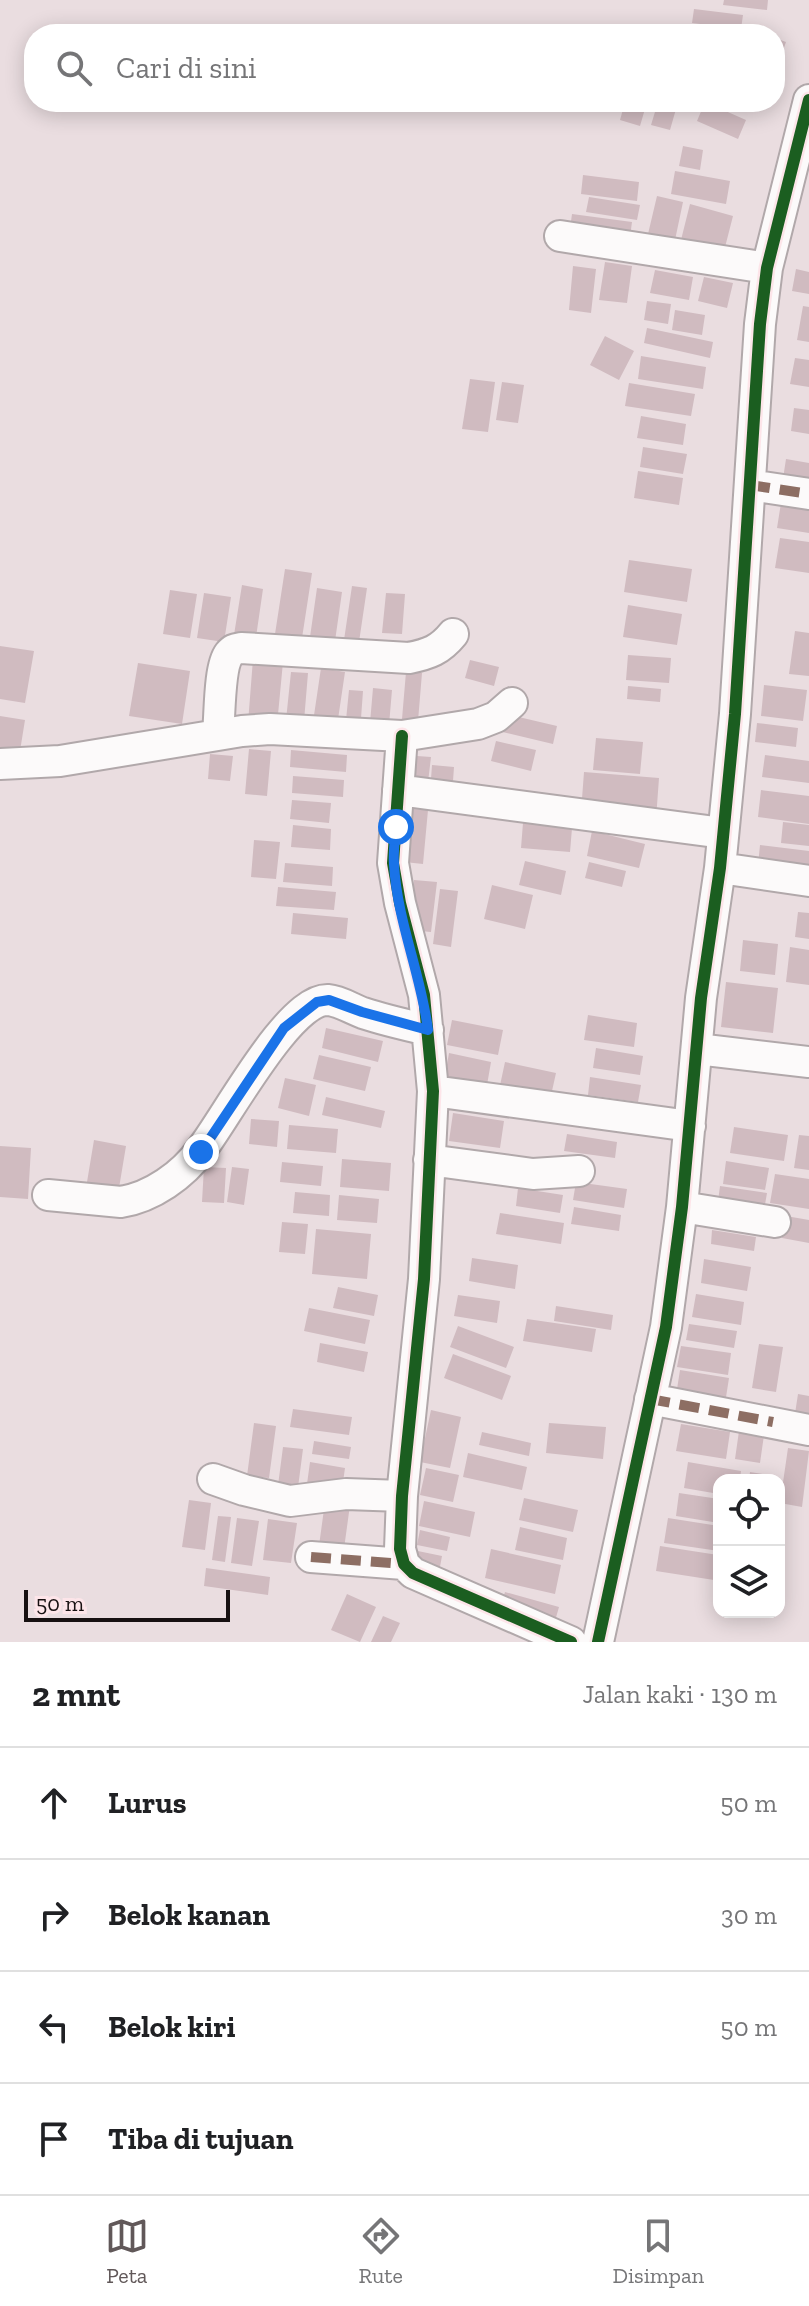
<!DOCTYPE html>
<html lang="id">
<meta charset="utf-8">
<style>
body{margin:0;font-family:"Zilla Slab",serif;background:#f2f2f2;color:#202124}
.controls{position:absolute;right:24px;bottom:24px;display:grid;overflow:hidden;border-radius:16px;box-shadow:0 4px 20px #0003}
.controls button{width:72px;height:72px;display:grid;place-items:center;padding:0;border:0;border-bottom:2px solid #e0e0e0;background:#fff;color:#202124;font:40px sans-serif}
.scale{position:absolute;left:24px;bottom:20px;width:206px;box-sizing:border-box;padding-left:8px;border:4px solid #171011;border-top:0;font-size:22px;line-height:28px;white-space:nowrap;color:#171011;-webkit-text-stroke:6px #fde5e9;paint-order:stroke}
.stop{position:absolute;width:24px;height:24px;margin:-18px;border:6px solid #1a73e8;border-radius:50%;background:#fff}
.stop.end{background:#1a73e8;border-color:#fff;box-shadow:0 2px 8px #0008}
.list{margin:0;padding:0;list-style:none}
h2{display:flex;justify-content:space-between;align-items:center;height:104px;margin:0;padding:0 32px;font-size:34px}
h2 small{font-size:26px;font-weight:400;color:#757577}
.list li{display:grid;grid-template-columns:52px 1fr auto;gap:24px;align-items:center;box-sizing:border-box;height:112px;padding:0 32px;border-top:2px solid #e0e0e0}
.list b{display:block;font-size:30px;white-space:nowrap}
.list em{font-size:26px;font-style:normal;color:#757577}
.icon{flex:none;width:44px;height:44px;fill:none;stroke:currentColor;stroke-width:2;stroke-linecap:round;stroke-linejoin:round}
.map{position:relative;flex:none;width:809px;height:1642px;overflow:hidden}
.search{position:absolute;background:#fff;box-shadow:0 4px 20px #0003;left:24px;right:24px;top:24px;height:88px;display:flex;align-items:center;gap:20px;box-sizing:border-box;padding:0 28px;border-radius:32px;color:#757577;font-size:30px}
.sheet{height:552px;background:#fff}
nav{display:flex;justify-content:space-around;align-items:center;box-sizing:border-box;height:112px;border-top:2px solid #e0e0e0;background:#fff;font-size:22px;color:#757577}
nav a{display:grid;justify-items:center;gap:4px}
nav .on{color:#615859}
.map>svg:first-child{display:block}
.building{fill:#d0bbc0}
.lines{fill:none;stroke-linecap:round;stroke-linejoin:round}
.street-casing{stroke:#b1a8aa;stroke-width:34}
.street{stroke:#fcfafa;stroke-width:30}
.quiet{stroke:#8d6e63;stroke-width:10;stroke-dasharray:20 10;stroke-linecap:butt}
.cycleway-casing{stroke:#fde5e9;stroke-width:17}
.cycleway{stroke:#1b5e20;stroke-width:12}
.route{stroke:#1a73e8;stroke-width:10}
</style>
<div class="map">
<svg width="809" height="1642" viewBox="0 0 809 1642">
<rect width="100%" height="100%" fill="#eadde0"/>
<path class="building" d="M724,0H768L767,10L723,5Z
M694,9L743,15L741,29L692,23Z
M775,38L786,42L779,62L775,60Z
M625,102H647L640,126L620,120Z
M658,102H678L670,130L651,125Z
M705,102L746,120L738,139L697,121Z
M683,146L703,150L700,170L679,166Z
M675,171L730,181L726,204L671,194Z
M583,175L639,182L637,201L581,194Z
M657,196L683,202L675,240L648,234Z
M589,197L640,205L637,220L586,212Z
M690,204L733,216L723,255L680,244Z
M572,214L632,222L629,244L569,236Z
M605,262L632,266L627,303L599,300Z
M573,266L596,269L591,313L569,310Z
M796,269L809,272V294L792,291Z
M655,270L693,277L689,300L650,293Z
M704,277L733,283L727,308L698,301Z
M647,301L671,304L668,324L644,320Z
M803,306L809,307V342L797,340Z
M675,310L705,315L702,335L672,330Z
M647,328L713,342L710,358L644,343Z
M605,336L634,351L619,380L590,365Z
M641,356L706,367L703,389L638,379Z
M795,358L809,360V387L790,384Z
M470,379L495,382L488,432L462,429Z
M502,382L524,385L518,423L496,420Z
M629,383L695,394L691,416L625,406Z
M794,408L809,410V434L791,431Z
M641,416L686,424L683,445L637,438Z
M643,447L687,454L683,474L640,467Z
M786,459L809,463V489L782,485Z
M638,471L683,478L679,505L634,498Z
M781,503L809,508V533L777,528Z
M780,538L809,542V573L775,568Z
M629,560L692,569L687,602L624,592Z
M285,569L312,573L302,638L275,634Z
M242,585L263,589L255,644L233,641Z
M352,586L367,588L359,642L344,640Z
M317,588L342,592L335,641L310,637Z
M170,590L197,594L190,638L163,634Z
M204,593L231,597L224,642L197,638Z
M386,593L405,594L402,634L382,633Z
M628,605L682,614L677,645L623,637Z
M795,631L809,633V676L789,674Z
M0,646L34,651L25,703L0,699Z
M628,655L671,658L669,683L626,680Z
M253,659L283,662L277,725L248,723Z
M470,660L499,667L494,686L465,678Z
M138,663L190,671L182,724L129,716Z
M321,668L345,672L337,726L313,722Z
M291,672L308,673L304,721L286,720Z
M406,672L422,673L418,721L402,719Z
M764,685L807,690L803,721L761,716Z
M628,686L661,689L660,702L627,699Z
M373,688L392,690L389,725L370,723Z
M349,690L363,691L360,732L345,730Z
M502,713L557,726L553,744L498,731Z
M0,716L25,720L20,751L0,747Z
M757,723L798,728L796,747L755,742Z
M596,738L643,742L640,774L593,770Z
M496,741L536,750L531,771L491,761Z
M249,749L271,751L267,796L245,794Z
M291,750L347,755L346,772L290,767Z
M210,754L233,756L230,781L208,779Z
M403,755L431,757L427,791L400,789Z
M765,755L809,761V783L762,777Z
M432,765L454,767L452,795L430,793Z
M584,772L659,778L656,819L581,812Z
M293,776L344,780L343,797L292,793Z
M761,790L809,796V824L758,817Z
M292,800L331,803L329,823L290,819Z
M400,808L428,810L423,864L395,861Z
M783,822L809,825V846L781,843Z
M523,823L572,828L570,852L521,848Z
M293,825L331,829L330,850L291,847Z
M592,831L645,844L639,868L587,856Z
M254,840L280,842L276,879L251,877Z
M760,845L809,851V872L758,865Z
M525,861L566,871L561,895L519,885Z
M589,862L626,871L622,887L585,878Z
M285,863L333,867L332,886L283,882Z
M414,880L437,882L431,932L409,930Z
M492,885L533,895L525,929L484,919Z
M278,887L336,892L334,910L276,906Z
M440,889L458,891L451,947L433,944Z
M798,912L809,913V939L795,937Z
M293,913L348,918L346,939L291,934Z
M743,940L778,944L775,975L740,971Z
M790,947L809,950V985L786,982Z
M726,982L778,988L773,1033L721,1027Z
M588,1015L637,1023L634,1047L584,1040Z
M452,1020L503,1030L498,1055L447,1045Z
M326,1028L383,1041L378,1062L322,1048Z
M596,1048L643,1056L640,1075L593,1068Z
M449,1053L491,1062L487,1085L445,1076Z
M319,1055L371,1067L365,1091L313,1079Z
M505,1062L556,1073L550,1100L499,1090Z
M590,1077L641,1085L638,1102L588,1095Z
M285,1078L316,1085L309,1116L278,1108Z
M326,1097L385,1111L381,1128L322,1115Z
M453,1113L504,1121L500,1148L449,1141Z
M251,1119L279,1121L277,1147L249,1144Z
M289,1125L338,1129L336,1153L287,1149Z
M734,1127L788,1135L784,1161L730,1153Z
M567,1134L617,1142L615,1158L564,1151Z
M799,1135L809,1136V1170L794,1168Z
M94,1140L126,1146L117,1200L85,1194Z
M0,1146L31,1148L28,1199L0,1197Z
M342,1159L391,1163L389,1191L340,1187Z
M726,1161L769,1168L765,1190L723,1184Z
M282,1162L323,1166L321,1186L280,1182Z
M204,1167L226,1168L224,1203L202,1202Z
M232,1167L249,1169L244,1205L227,1202Z
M775,1174L809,1179V1209L770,1203Z
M576,1182L627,1189L624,1208L573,1200Z
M720,1186L767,1193L763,1216L717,1209Z
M518,1188L563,1195L560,1213L516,1206Z
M295,1192L330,1195L329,1216L293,1213Z
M339,1195L379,1199L377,1223L337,1220Z
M574,1207L621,1215L619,1231L571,1224Z
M500,1213L564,1223L561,1244L496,1234Z
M786,1216L809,1220V1243L782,1238Z
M282,1222L308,1224L305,1254L279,1252Z
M316,1229L371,1234L367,1279L312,1274Z
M712,1230L756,1237L754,1251L711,1244Z
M472,1258L518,1265L515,1289L469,1281Z
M704,1259L751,1267L747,1291L701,1283Z
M338,1287L378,1295L374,1316L333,1308Z
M696,1294L744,1302L741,1325L692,1317Z
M458,1295L500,1301L497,1323L454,1316Z
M556,1306L613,1315L611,1330L554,1321Z
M309,1308L370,1320L365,1344L304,1331Z
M527,1319L596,1329L592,1352L523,1341Z
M689,1324L737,1331L734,1348L686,1340Z
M458,1326L514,1347L506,1368L450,1347Z
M320,1343L368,1352L364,1372L317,1362Z
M759,1344L783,1347L776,1392L752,1388Z
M681,1346L731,1353L728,1375L677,1367Z
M453,1354L511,1376L502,1400L444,1378Z
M680,1370L729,1378L724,1410L675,1402Z
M798,1394L809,1396V1422L794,1420Z
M293,1409L352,1417L349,1435L290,1427Z
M431,1410L461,1417L450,1468L420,1462Z
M254,1423L276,1426L269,1478L247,1476Z
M549,1423L606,1427L603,1459L546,1453Z
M681,1424L730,1432L726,1459L676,1451Z
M739,1431L764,1435L760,1463L735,1459Z
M482,1432L531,1443L529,1456L479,1445Z
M314,1441L351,1447L349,1459L312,1454Z
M283,1447L303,1449L297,1495L277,1493Z
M788,1448L809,1451L802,1507L780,1503Z
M468,1453L527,1467L522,1490L463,1477Z
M310,1462L345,1468L342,1489L307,1484Z
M688,1462L741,1471L740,1480H719V1494L684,1488Z
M426,1468L459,1475L453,1502L420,1495Z
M750,1472L775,1476L774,1480H749Z
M679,1493L719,1499V1523L676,1516Z
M524,1498L578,1510L573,1532L519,1520Z
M189,1500L211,1503L205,1550L182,1547Z
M424,1501L475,1512L470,1537L419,1526Z
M325,1502L350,1505L343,1556L318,1553Z
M218,1516L231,1517L225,1562L212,1560Z
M237,1518L259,1521L252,1566L231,1563Z
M668,1518L719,1526V1551L664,1543Z
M268,1519L297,1523L291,1563L263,1560Z
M520,1527L567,1538L563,1560L515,1550Z
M420,1530L450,1537L447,1551L417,1545Z
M660,1546L718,1555L714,1580L656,1571Z
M491,1549L561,1565L555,1594L485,1578Z
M413,1550L442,1556L439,1572L410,1565Z
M206,1568L270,1577L268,1595L204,1586Z
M505,1592L559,1607L555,1621L501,1605Z
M347,1594L376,1607L360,1642L331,1630Z
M383,1616L400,1623L391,1642H371Z"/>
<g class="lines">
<defs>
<path id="street" d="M560,236L767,268
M750,485L809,494
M218,733C220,715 219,667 229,654C233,649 235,649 241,648L409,658C429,654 440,650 453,634
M402,736L393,863L400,903L424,995L433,1091L424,1279L402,1496L400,1549L404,1564L413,1573L571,1642
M0,764L60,761L242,731L270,729L402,736L478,724L496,717L512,703
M398,790L723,833
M720,868L809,881
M697,1049L809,1062
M433,1091L690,1126
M429,1160L533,1174L579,1171
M48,1195L121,1202C152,1197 183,1175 201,1150C225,1120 289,998 328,1000C340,1001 352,1009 363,1013C384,1020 406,1025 428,1030
M682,1207L775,1222
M650,1399L809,1430
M213,1479L244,1490L290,1501L346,1494L402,1496
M311,1557L404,1564
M598,1642L666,1327L682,1207L701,998L720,868L735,714L760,324L767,268L809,100"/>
</defs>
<use href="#street" class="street-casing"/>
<use href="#street" class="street"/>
<path class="quiet" d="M750,485L809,494
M650,1399L773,1422
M311,1557L404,1564"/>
<defs>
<path id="cycleway" d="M402,736L393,863L400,903L424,995L433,1091L424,1279L402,1496L400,1549L404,1564L413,1573L571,1642
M598,1642L666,1327L682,1207L701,998L720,868L735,714L760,324L767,268L809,100"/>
</defs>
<use href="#cycleway" class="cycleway-casing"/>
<use href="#cycleway" class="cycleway"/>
</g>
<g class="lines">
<path class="route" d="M201,1152L284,1028L317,1002L329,1000L362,1012L428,1030C421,974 397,921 394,864C393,852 395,839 396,827"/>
</g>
</svg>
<div class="controls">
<button><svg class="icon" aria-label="locate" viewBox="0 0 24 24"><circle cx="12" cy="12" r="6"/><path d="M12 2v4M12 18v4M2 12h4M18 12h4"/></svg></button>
<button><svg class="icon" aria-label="layers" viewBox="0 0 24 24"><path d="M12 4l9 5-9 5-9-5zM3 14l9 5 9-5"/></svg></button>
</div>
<div class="scale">50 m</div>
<div class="stop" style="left:396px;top:827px"></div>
<div class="stop end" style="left:201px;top:1152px"></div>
<div class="search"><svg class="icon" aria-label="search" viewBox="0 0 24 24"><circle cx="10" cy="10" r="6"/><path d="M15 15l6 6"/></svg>Cari di sini</div>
</div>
<section class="sheet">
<h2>2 mnt<small>Jalan kaki · 130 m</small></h2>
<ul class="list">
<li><svg class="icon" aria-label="ahead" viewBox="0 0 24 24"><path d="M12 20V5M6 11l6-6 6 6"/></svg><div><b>Lurus</b></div><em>50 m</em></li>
<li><svg class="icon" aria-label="right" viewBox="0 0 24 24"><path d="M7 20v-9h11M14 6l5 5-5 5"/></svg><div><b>Belok kanan</b></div><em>30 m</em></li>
<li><svg class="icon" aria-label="left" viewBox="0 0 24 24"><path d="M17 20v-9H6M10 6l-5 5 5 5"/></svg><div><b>Belok kiri</b></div><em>50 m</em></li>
<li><svg class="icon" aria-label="arrive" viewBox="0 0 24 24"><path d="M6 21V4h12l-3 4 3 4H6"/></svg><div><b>Tiba di tujuan</b></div></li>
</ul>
</section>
<nav>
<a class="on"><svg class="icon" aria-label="map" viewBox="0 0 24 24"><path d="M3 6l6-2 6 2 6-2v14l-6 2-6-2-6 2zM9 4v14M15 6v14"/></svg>Peta</a>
<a><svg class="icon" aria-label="directions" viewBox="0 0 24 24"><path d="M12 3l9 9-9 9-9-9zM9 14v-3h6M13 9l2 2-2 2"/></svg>Rute</a>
<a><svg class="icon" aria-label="saved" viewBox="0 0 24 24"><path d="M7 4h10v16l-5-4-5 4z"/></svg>Disimpan</a>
</nav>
